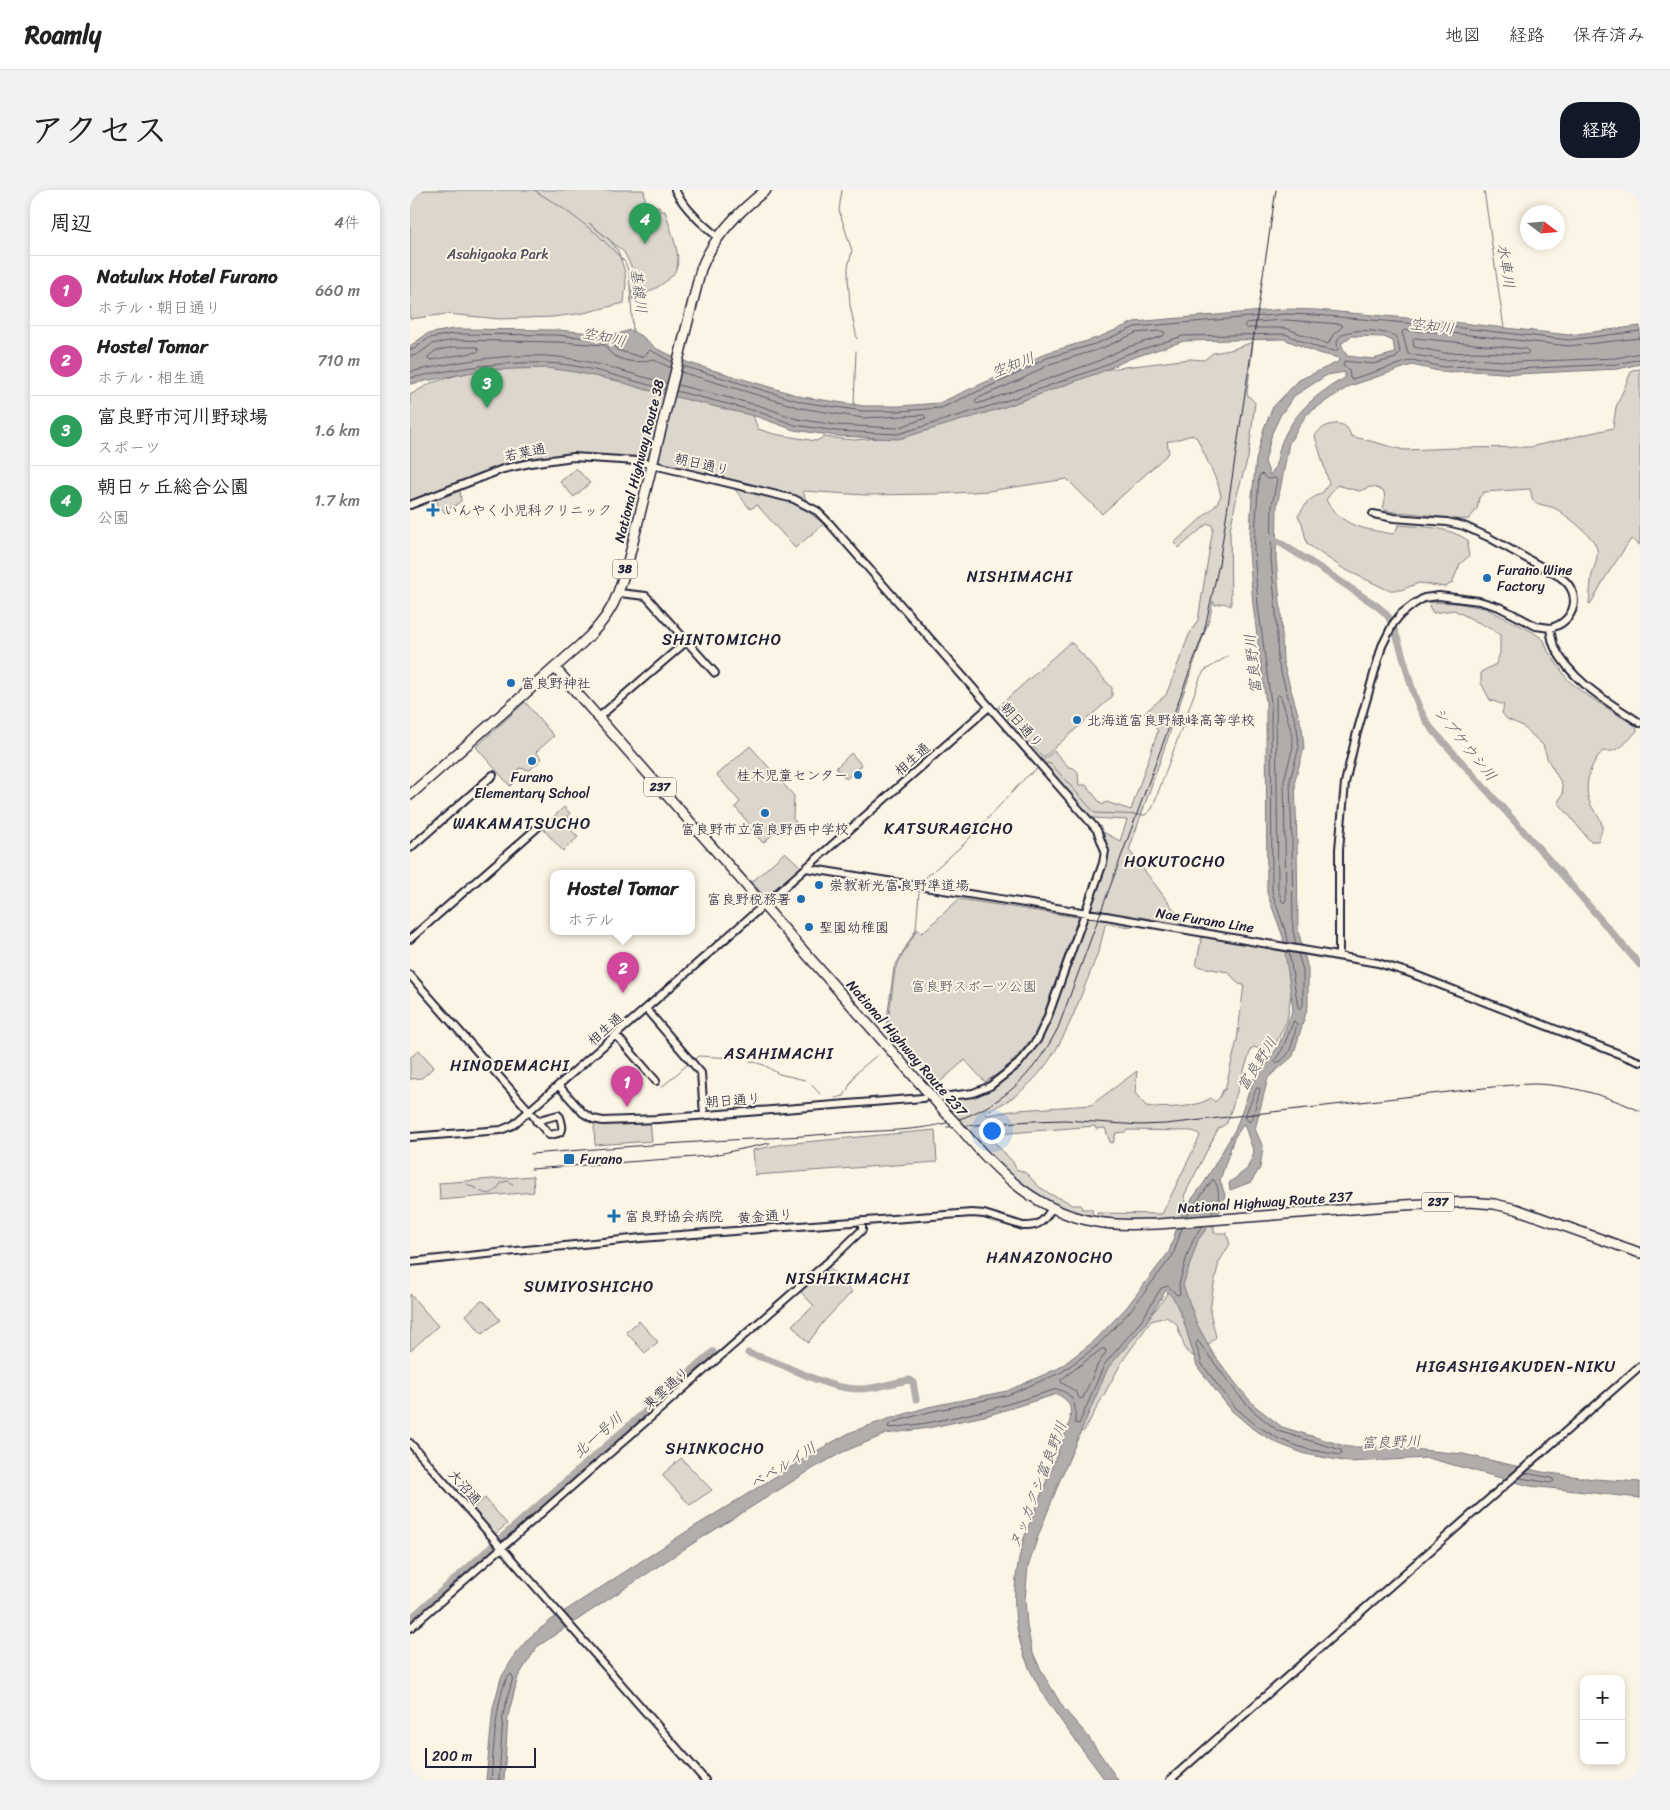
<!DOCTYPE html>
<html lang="ja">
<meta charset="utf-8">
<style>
body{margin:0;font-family:Sriracha,"Klee One",sans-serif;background:#f2f2f2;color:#222}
.controls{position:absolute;right:15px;bottom:15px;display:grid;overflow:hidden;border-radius:10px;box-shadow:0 2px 8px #0003}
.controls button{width:45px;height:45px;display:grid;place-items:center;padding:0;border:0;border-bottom:1px solid #e0e0e0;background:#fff;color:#222;font:25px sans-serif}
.compass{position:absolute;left:1110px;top:15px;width:45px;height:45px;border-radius:50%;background:#fff;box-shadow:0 2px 8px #0003;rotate:106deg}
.scale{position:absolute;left:15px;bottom:12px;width:111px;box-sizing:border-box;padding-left:5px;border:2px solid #22223b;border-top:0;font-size:14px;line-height:18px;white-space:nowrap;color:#22223b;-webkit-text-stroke:4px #fcf5e5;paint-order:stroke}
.you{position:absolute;left:581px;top:940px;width:18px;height:18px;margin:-12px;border:4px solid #fff;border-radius:50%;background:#1a73e8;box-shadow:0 0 0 8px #1a73e833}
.badge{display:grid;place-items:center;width:32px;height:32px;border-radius:50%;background:#111827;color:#fff;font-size:16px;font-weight:700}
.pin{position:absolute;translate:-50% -41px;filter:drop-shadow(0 1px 2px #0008)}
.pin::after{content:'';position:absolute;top:26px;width:18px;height:15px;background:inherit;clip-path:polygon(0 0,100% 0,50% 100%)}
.popup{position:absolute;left:140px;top:680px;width:145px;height:65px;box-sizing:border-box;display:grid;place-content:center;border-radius:10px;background:#fff;filter:drop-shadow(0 1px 4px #0005);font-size:16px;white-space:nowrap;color:#767676}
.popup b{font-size:19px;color:#222}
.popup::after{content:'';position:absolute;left:50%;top:100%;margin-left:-10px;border:10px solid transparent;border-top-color:#fff}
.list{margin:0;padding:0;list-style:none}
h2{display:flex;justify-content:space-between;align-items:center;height:65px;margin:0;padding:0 20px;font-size:21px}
h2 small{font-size:16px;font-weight:400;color:#767676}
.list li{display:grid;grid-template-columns:32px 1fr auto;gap:15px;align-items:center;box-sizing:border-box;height:70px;padding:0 20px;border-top:1px solid #e0e0e0}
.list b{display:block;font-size:19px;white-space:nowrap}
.list p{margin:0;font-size:16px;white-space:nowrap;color:#767676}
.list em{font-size:16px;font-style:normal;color:#767676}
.map{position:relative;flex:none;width:1230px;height:1590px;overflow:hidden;border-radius:20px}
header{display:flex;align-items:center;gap:30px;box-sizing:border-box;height:70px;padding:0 25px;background:#fff;border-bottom:1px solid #e0e0e0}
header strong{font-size:24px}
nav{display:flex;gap:28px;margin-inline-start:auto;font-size:18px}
.intro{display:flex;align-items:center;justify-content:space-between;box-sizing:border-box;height:120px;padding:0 30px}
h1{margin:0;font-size:35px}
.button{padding:12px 22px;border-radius:20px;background:#111827;color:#fff;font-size:18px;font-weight:700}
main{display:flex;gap:30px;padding:0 30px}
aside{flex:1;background:#fff;border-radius:20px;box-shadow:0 2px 8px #0003}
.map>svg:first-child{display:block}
.green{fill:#dcd6cc;stroke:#7f7c84}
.water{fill:#b2adab;stroke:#78757e;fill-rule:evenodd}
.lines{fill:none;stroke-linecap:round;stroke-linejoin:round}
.shore{stroke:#5c5a68;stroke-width:1}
.stream{stroke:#78757e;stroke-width:1}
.river{stroke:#b2adab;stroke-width:7}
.secondary-casing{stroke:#22223b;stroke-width:10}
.highway-casing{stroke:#22223b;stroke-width:12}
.secondary{stroke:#fcf5e5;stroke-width:6}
.highway{stroke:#fcf5e5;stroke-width:9}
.rail{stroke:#22223b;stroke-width:1}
.highway-bridge-casing{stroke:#22223b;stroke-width:12;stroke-linecap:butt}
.highway-bridge{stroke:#fcf5e5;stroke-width:9}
.poi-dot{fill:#1f6fb2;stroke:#fcf5e5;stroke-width:2}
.labels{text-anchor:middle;stroke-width:4;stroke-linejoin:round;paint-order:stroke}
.shield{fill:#fcf5e5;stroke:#63616e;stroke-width:1}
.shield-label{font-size:12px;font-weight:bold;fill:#22223b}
.park-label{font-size:14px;fill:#504f5f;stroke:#fcf5e5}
.street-label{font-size:14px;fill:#22223b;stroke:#fcf5e5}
.poi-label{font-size:14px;fill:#22223b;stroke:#fcf5e5;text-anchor:start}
.water-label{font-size:15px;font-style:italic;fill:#545362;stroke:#fcf5e5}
.quarter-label{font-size:16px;letter-spacing:1px;fill:#22223b;stroke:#fcf5e5}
</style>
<header>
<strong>Roamly</strong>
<nav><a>地図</a><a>経路</a><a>保存済み</a></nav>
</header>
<div class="intro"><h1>アクセス</h1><a class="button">経路</a></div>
<main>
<aside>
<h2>周辺<small>4件</small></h2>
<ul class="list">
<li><span class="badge" style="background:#d1479c">1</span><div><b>Natulux Hotel Furano</b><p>ホテル · 朝日通り</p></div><em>660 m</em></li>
<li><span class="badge" style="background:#d1479c">2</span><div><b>Hostel Tomar</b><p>ホテル · 相生通</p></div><em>710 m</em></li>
<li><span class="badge" style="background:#2e9e5b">3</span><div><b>富良野市河川野球場</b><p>スポーツ</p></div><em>1.6 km</em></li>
<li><span class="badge" style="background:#2e9e5b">4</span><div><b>朝日ヶ丘総合公園</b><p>公園</p></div><em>1.7 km</em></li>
</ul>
</aside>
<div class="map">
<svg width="1230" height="1590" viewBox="0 0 1230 1590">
<rect width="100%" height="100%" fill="#fcf5e5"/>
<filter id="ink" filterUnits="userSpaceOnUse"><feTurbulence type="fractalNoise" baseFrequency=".02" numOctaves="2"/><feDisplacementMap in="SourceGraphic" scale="10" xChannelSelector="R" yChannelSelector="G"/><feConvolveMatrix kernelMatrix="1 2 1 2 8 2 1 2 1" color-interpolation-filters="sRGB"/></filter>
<g filter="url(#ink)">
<path class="green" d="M0,0H234L236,17L249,16L250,21H255C272,77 281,82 223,110L221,98L224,91L222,78L214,62L179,33L200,50L208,61L215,82L216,93L214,113L174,123L143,127L90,129L37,124L0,129Z
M843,152L837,204L845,213L838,268L828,301L820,340L821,416L814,413L805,415L803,411L800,427L719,660L777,737L678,721L697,661L693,642L710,651L717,630L682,628L632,571L644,561L659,577L664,578L668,582L669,595H676L692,615L696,612L721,620L748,541L734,523L756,505L779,445L788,430L803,338L801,334H797L769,358L764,353L806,315L811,306L808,294L787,248L782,245L762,251H757L759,263L692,324L657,289L579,301L527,304L455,305L393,301L400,323L414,334L385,358L347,315L340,319L320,293L246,276L265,202L342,223L348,239L364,244L406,251L414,247L444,250L483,247L691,180L780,169L794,170L803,163L820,160Z
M152,176L258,201L239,274L178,267L93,279L0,315V205L21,193L74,177Z
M1230,179V355L1221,349L1195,388L1181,413L1179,414C1180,406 1180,398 1181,390C1182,381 1189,368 1187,359C1184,346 1159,328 1148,320C1140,315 1130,316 1123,311L1120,299L1074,302L1069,308L1067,319L1059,329C1039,331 1019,324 1000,323C991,322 982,323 973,319L975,310L974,302C961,294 961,297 949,301L927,295L916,310C931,337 955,339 983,344L986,341L988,335C1014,337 1037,336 1059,351L1057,355L1059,366L1050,374L1042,393L1035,397L1009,393L991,400H978L934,379L897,354L892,333L888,326L898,311L913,302L919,293L905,246C910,236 929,229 937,238C938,239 941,245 941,246L994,260L1046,258L1120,257L1203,238L1206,217L1222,180Z
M166,278L180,293L164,307L150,292Z
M50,299L51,311L35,323L24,309Z
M1021,412L1046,413L1075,418L1123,442L1134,450L1138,461L1158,490L1175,504L1226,536L1227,541C1217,551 1209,564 1193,561C1180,573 1172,598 1181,615C1184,622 1192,628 1192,636C1193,640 1189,647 1188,651H1180L1148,612L1153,604L1152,594L1138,570L1133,555L1111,535L1097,529L1092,523L1094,515L1080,510L1071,493V482L1086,474L1090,463V445L1083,440L1044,420L1023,423L1019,416Z
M659,453H662L702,498V507L633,568L589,518V516Z
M115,512L144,546L126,562L132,569L120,580L109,578L104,592L100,596L66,557Z
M340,556L384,606L383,629L386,632L374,643L370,638L353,653L341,639L342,637L325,617L330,612L307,585Z
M441,563L452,575L436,589L426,578Z
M154,617L160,623L158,627L163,634L160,639L168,647L153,661L134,640V636Z
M375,662L391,677L357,706H354L342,692Z
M549,709L666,727L668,729L633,826L624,846L604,870L589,883L575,892L555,870L530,892L525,891L477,840L485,779L507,739L512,743Z
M676,726L723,733L722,737L695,734C692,755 684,773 676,793C655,848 634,899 575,922L577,925L608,920L681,915L727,881L725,903L736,916C754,919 786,918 801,908L805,912L810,907L813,900H815L827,850L834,795L829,794L818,782L786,776L792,745L878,760L882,798L877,830L863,859L852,860L844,857L841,859L817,933L808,939L774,1006L776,1011L767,1028L712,1030L688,1027L687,1023L752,1024L790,946L788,943L782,941L718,940L715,942L706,943L703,953L700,952L695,938L686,939L685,936L587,944L582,950L603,972L606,979C616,981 621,988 627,995C630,998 637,1001 640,1004C647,1008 656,1009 661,1015H671L672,1019H682L683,1026L660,1021L642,1014L602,990L528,907L563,905L578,901L595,890L626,858L639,831Z
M9,860L24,877L12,888L0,889V868Z
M240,931L242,951L185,955L184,936L188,932L204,934Z
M525,940L527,972L345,985L343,960L373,954Z
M123,986L124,1002L30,1010L29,993Z
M798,1036H804V1043H816L820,1054L809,1072L803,1099L800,1122L806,1147L786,1168L776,1161L766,1133L756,1127L741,1131L713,1170L674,1241L669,1242L688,1186L711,1157L747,1118L759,1101L792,1041Z
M418,1076L442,1102L415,1130L398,1153L382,1135L404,1116L391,1102Z
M0,1104L28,1136L0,1161Z
M71,1111L75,1112L90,1130L72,1144L56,1125Z
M229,1131L248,1152L235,1163L216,1142Z
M271,1268L302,1300L280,1315L252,1285Z
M75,1308L97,1334L85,1344L63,1318Z"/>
<path class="water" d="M876,119L906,120L1042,132L1159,145L1230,136V174L1208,179L1106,184L1063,181L1033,182L1002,175L940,196L919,209L896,225L879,253L867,316L866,369L871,423L873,472L892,538L894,558L885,590L887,651L888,740L898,779V816L883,866L858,888L845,939L853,957L850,978L841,992L820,1000L819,993L837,979L844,963L834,934L824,948L810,990L815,1005L810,1021L788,1050L773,1095L787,1134L802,1162L830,1199L845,1216L872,1237L938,1257H982L1053,1264L1132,1282L1184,1289L1230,1292V1308L1120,1296L1018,1268L939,1272L895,1264L867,1253L843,1239L822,1221L802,1196L787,1176L773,1129L764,1109L756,1100L736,1133L698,1178L650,1290L627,1349L618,1377L615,1409L617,1436L622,1461L633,1484L654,1519L677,1545L708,1590H695C634,1506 583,1460 614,1348L660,1231C661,1215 661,1212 647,1204L579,1225L518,1238L476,1244L433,1262L404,1278L282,1354L149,1442L127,1457L108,1487L98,1526L94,1590H76L83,1518L91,1488L106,1463L119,1448L141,1430L279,1340L410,1259L441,1242L475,1230L518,1217L597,1201L649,1178L683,1152L716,1118L759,1062L772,1022L794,993L826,938L844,888L868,857L883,819L873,747L857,703L856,513L843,415L839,360L842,306L846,270L854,238L863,217L889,190L928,172L929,168L908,163L874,149L774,151L719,169L691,182L592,218L489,249L426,246L384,240L348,227L233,199L208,191L165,182L137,178L74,180L0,194V156L17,144L43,139L148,140L205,145L220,140L233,147L247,159L279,173L393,207L454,216H490L529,213L607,178L636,163L687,148L724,132ZM941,146L974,147L983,151L985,163L963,169L937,166L931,154ZM935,182V188C908,202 885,222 873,249C867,261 869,275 860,285L855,272L862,243L870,226L884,206L917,185Z"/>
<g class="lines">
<path class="shore" d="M876,130L931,134L933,136L923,145L918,154L875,138H836L834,136L836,133Z
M752,141L755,143L753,146L715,158L686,172L567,214L565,212L566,209L612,189L640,174L690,159L726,143Z
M1005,148L1116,159L1119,162L1117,164L1064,162L1035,163L1004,157L1003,150Z
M1230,148L1159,156L1041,143L994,140L992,142L998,164L1034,170L1064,169L1106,172L1206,168L1230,163
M44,157H67L69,160L67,162L21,170L18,168L19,166L25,161Z
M0,160L4,159L19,148L43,144L148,145L200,150L207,160L231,167L235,165L240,160L262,172
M0,166L7,165L22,154L44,150L148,152L195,155C197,158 199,163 203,165C214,172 230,174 242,169L261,178
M273,176L392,212L453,221H490L531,218L609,183L637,168L688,153L725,137L876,124L906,125L1042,137L1159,150L1230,141
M0,182C45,172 91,164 137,166C178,168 218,184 257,193
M0,188C45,179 90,171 136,173C177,174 216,190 255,199
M268,195L351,216L387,229L426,235L487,238L516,228L514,225L453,228L391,218L271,182
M266,201L349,222L385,235L426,241L488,244L590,213L689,178L717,164L773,146L875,144L909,158L925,161L928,159C919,133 975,140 987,147L990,162L986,168L963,174L934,171L933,176L939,180L940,188L942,189L1002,170L1033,177L1063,176L1106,179L1207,174L1230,169
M869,505L871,507L881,540L883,557L874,590L876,710L874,713L872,711L868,700L866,507Z
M878,753L877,746L862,702L861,513L848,415L844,360L849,286L852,284L857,289L865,288L867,290L862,315L861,369L866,423L868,472L887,538L889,557L880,590L882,651L883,741L886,754
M879,762L888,817L890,819L893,815V780L888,764
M884,831L887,834C883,849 882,868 866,873L865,870L872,860Z
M847,898H849L850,900L842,930L839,932L835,927Z
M776,1026L803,989C812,1000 809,1014 801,1024
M772,1038L763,1065L720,1121L687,1156L652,1182L598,1205L519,1222L480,1233L478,1237L481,1238L517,1233L578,1220L647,1199C666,1205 666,1215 665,1233L669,1234L694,1175L732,1130L751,1098L758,1096L767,1105L770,1104L769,1094L778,1063L784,1048L792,1036
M788,1151L826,1202L842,1220L868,1241L931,1260L932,1264L930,1265L896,1259L869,1249L846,1235L826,1218L806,1193L792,1174L786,1154Z
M692,1159H695L696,1162L688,1174L673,1208L670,1209L665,1201L652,1193L651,1190Z
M1110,1288L1141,1293L1144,1291L1142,1288L1115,1283
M81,1590C83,1570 86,1494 101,1484L103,1487L93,1525L89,1590"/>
<path class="stream" d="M124,0L154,19L187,44L215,72L219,83L223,141
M432,0L429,20L442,61L438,77V86L440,115L447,149
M1074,0L1094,138
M444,215L446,161
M834,464L848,463
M636,573L641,574L685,623L735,625L742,619L790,488L794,481L818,466
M513,690L555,653L615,588L627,579
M476,836L484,778L506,739L509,703
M285,869L288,866L325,868
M340,871L354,875L369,884L395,890
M400,893L410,904
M251,898L278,874
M425,908L434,906L446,883L467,865
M57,994L67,999
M70,1001C80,1007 86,1002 91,993L97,991L103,994"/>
<path class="river" d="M859,346C890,365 920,384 949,404C959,411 973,418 979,428C997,463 997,505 1021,538L1142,673L1230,775
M338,1163C353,1168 367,1172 381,1179C405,1189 425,1199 451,1199C467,1199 484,1192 500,1190L503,1192L506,1209
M90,1349L303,1162
M0,1429L82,1356"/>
<defs>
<path id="secondary" d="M265,0C275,19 292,34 309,48
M0,315L93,279L120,273L163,267L227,271L384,309L407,321L420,334L687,640L695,661L693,673L637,829L627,850L608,874L580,896L563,903L532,907
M963,324L984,328L1037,332L1054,336L1078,347L1150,387C1173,402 1166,432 1140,438
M209,403L236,406L305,483
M189,527L277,451
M0,658L83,585
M396,678L579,517
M0,749L128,637
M929,766V659L935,593L946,546L972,456L983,434L991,424L1004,414L1014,408L1029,406L1069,411L1089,417L1126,436L1140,438C1141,445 1142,452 1145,458C1163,493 1199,512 1230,533
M0,785L115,916L139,945C154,943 154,941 150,927L148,925L126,931
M236,819L291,883L294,925
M206,845L246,891
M149,896L173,923L183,929L193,931L248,929L513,908
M0,947L91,940L103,935L396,678L690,725L968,773L1000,783L1230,872
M0,1072L231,1048L562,1023L574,1024L613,1036C629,1037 634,1031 642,1018
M0,1253L295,1590
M0,1438L427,1064L452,1040V1031
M760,1590L1230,1176"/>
<path id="highway" d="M145,478L536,923
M0,605L169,456C202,426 207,410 219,368L291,79C303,48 330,20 356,0
M552,940C588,983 629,1023 687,1032C708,1036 728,1034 748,1034L994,1015L1060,1012L1084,1014L1106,1019L1230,1063"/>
</defs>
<use href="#secondary" class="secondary-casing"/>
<use href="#highway" class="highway-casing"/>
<use href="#secondary" class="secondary"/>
<use href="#highway" class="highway"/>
<path class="rail" d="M537,937L622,931L655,930L730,935L756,934L1074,898C1091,896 1108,894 1125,894C1161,895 1198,906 1230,921
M121,964C171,960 222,956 272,953C325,949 378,948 431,943C472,940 517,942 555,927C599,910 627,879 648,838L794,442L809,374L866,0
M121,979L299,966L360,953"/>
<defs>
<path id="highway-bridge" d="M536,923L552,940"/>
</defs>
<use href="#highway-bridge" class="highway-bridge-casing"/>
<use href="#highway-bridge" class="highway-bridge"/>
</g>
</g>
<g class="poi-dot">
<path d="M20.5 312.5h5v5h5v5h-5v5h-5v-5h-5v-5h5z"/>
<circle cx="1077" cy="388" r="5"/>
<circle cx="101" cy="493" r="5"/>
<circle cx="667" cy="530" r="5"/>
<circle cx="122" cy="571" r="5"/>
<circle cx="448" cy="585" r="5"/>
<circle cx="355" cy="623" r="5"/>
<circle cx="409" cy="695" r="5"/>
<circle cx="391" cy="709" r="5"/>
<circle cx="399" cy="737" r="5"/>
<rect x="153" y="963" width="12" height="12" rx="2.5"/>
<path d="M201.5 1018.5h5v5h5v5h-5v5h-5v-5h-5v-5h5z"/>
</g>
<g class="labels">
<g class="shield">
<rect x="202.5" y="369.5" width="25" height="19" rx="4"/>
<rect x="234" y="587.5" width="32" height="19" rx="4"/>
<rect x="1012" y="1002.5" width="32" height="19" rx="4"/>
</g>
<g class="shield-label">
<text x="215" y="383">38</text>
<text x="250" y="601">237</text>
<text x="1028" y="1016">237</text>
</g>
<g class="park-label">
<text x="88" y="69">Asahigaoka Park</text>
<text x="564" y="801">富良野スポーツ公園</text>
</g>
<g class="street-label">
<text transform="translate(115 262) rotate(-11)" y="5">若葉通</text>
<text transform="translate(229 271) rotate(-76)" y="5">National Highway Route 38</text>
<text transform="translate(292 274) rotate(13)" y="5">朝日通り</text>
<text transform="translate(612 535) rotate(49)" y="5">朝日通り</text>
<text transform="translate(502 569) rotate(-41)" y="5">相生通</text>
<text transform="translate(795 730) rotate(9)" y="5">Nae Furano Line</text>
<text transform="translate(195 839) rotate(-41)" y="5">相生通</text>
<text transform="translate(497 858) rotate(49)" y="5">National Highway Route 237</text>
<text transform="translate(323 910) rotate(-4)" y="5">朝日通り</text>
<text transform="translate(855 1012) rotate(-4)" y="5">National Highway Route 237</text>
<text transform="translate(355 1026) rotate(-4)" y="5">黄金通り</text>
<text transform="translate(256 1198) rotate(-41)" y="5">東雲通り</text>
<text transform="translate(55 1297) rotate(49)" y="5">大沼通</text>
</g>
<g class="poi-label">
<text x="34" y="325">いんやく小児科クリニック</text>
<text x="1087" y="385">Furano Wine<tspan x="1087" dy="16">Factory</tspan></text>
<text x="111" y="498">富良野神社</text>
<text x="677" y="535">北海道富良野緑峰高等学校</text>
<text x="438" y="590" text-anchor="end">桂木児童センター</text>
<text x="122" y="592" text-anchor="middle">Furano<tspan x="122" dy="16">Elementary School</tspan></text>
<text x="355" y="644" text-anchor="middle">富良野市立富良野西中学校</text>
<text x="419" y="700">崇教新光富良野準道場</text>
<text x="381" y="714" text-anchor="end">富良野税務署</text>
<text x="409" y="742">聖園幼稚園</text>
<text x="170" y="974">Furano</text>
<text x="215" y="1031">富良野協会病院</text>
</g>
<g class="water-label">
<text transform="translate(1096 76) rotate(81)" y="5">水車川</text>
<text transform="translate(229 101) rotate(83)" y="5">基線川</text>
<text transform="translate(1022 136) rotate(7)" y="5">空知川</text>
<text transform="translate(194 147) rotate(12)" y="5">空知川</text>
<text transform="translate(603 175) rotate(-21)" y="5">空知川</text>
<text transform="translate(843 474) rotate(-96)" y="5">富良野川</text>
<text transform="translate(1055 554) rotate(51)" y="5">シブケウシ川</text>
<text transform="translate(847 874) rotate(-58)" y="5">富良野川</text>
<text transform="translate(188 1245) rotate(-41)" y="5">北一号川</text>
<text transform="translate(981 1252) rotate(-2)" y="5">富良野川</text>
<text transform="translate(373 1276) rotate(-32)" y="5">ベベルイ川</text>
<text transform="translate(628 1295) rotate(-69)" y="5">ヌッカクシ富良野川</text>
</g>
<g class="quarter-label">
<text x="610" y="392">NISHIMACHI</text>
<text x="312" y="455">SHINTOMICHO</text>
<text x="112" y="639">WAKAMATSUCHO</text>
<text x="539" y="644">KATSURAGICHO</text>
<text x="765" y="677">HOKUTOCHO</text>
<text x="369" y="869">ASAHIMACHI</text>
<text x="100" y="881">HINODEMACHI</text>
<text x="640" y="1073">HANAZONOCHO</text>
<text x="438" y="1094">NISHIKIMACHI</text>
<text x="179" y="1102">SUMIYOSHICHO</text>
<text x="1106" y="1182">HIGASHIGAKUDEN-NIKU</text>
<text x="305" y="1264">SHINKOCHO</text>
</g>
</g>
</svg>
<div class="controls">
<button>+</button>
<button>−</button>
</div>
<svg class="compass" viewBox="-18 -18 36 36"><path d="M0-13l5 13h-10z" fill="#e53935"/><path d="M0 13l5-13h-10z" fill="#767676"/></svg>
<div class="scale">200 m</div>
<div class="you"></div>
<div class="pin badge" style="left:217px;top:917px;background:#d1479c">1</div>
<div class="pin badge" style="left:213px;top:803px;background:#d1479c">2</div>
<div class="popup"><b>Hostel Tomar</b>ホテル</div>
<div class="pin badge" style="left:77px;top:218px;background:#2e9e5b">3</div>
<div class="pin badge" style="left:235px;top:54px;background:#2e9e5b">4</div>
</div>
</main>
